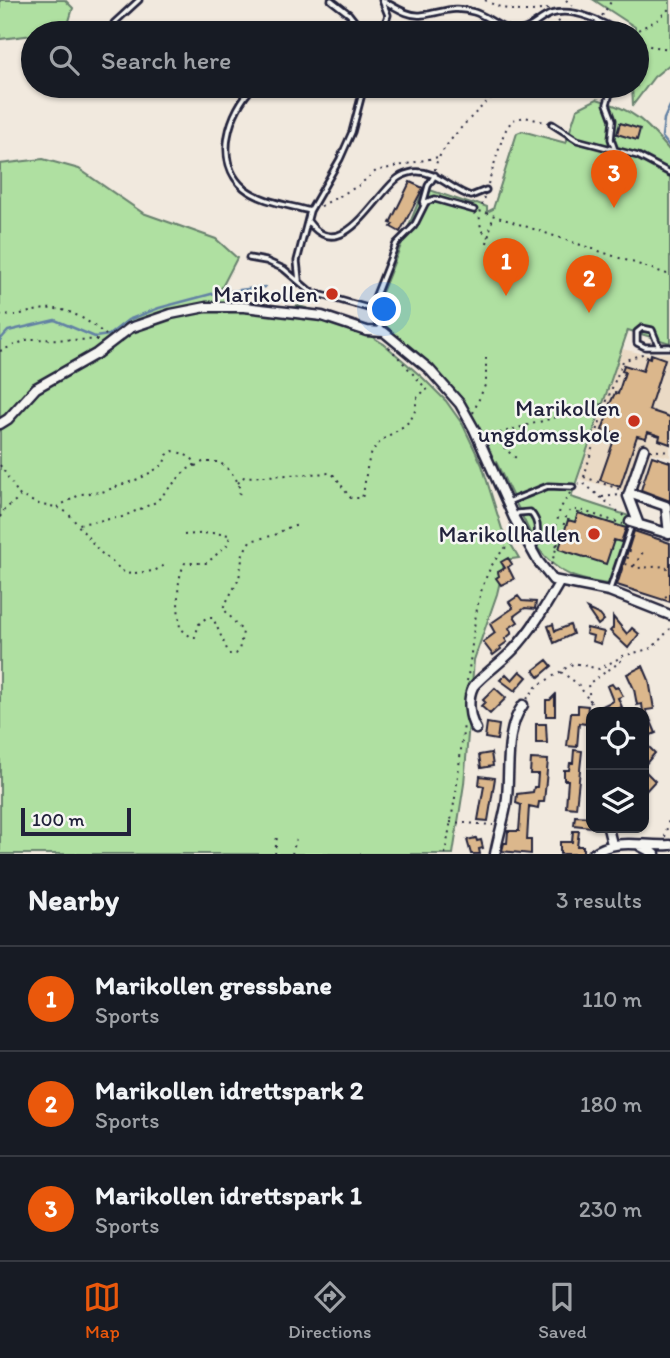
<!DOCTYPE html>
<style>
body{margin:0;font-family:Itim,sans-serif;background:#242831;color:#f1f3f6}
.controls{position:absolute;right:21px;bottom:21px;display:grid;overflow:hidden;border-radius:14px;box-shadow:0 2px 5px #0004}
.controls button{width:63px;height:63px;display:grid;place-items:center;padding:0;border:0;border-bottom:2px solid #363941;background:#171b24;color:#f1f3f6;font:35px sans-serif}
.scale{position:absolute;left:21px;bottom:18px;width:110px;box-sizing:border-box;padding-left:7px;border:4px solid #22223b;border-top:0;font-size:19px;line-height:24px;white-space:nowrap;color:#22223b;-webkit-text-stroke:5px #f6f6f2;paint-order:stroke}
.you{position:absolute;left:385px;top:310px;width:24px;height:24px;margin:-18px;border:5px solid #fff;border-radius:50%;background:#1a73e8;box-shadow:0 0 0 10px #1a73e833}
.badge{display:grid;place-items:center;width:46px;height:46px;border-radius:50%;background:#ea580c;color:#fff;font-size:23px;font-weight:700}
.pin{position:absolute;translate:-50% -58px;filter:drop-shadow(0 2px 4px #0008)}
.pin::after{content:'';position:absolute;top:37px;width:24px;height:21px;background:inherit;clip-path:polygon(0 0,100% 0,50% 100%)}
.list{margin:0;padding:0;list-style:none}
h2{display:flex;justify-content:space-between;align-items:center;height:91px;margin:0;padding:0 28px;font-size:30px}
h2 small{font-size:23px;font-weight:400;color:#9ea1a6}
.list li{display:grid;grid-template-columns:46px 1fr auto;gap:21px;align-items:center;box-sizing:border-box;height:105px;padding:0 28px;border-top:2px solid #363941}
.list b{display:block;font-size:26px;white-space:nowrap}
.list p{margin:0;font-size:23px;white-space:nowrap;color:#9ea1a6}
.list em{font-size:23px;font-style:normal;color:#9ea1a6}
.icon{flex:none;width:38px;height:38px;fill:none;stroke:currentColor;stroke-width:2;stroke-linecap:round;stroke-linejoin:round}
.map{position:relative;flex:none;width:670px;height:854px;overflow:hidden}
.search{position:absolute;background:#171b24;box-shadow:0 2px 5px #0004;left:21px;right:21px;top:21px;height:77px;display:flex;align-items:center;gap:18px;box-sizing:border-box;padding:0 24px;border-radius:38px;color:#9ea1a6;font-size:26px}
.sheet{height:406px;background:#171b24}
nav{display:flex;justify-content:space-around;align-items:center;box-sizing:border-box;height:98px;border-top:2px solid #363941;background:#171b24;font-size:19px;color:#9ea1a6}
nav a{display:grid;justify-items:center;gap:4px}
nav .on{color:#ea580c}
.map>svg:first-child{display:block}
.built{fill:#eadac5}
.green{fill:#afe0a1;stroke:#68816e;stroke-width:2}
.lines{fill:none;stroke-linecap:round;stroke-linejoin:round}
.stream{stroke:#6281a4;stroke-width:2.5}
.building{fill:#dbb78c;stroke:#22223b;stroke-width:2}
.lane-casing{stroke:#22223b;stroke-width:9}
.street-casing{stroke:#22223b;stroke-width:13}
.path{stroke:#22223b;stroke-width:2;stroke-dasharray:2 5;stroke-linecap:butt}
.lane{stroke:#f6f6f2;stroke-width:3.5}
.street{stroke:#f6f6f2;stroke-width:8}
.poi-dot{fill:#c8321e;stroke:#f6f6f2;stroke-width:2.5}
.labels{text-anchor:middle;stroke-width:5;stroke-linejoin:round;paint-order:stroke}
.poi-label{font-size:23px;fill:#22223b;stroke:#f6f6f2;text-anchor:end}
</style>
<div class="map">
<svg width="670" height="854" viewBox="0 0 670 854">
<rect width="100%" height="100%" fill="#f1e9de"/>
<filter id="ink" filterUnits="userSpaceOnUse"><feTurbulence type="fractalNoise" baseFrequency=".0143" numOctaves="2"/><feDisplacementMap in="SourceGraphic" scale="14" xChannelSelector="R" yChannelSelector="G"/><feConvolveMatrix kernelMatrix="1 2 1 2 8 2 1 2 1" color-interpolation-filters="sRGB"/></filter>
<g filter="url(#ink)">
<path class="built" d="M622,349L644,354L670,353V457L651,453L637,494L579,479Z"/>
<path class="green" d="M0,0H65L73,8L66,31L0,39Z
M594,0H670V64L654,77L633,105L632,86H637L635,27Z
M597,99C635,111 644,120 670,151V343L628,330L571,497L635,518L614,585C578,580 560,577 537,547L496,462L492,463C473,424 463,396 431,365C412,348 380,332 377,305L424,188L471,204L477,203L487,207V212L493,209L517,133L522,131L566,143L577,109Z
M43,159L79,169L143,213L216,239L237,258L221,289L270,311L299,306L338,317L384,344L423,378L446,401L463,425L482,465L502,529L519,558L505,560L497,594L474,660L464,784L453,854H0V164Z"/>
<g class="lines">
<path class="stream" d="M670,106L664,119L662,137L670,147
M0,340L8,331L55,320L95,337L109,335L128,320L159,308L215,293L265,287"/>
</g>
<path class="building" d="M620,123L640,129L637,140L617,134Z
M410,182L423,188L400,232L391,227L393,224L390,223Z
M651,354L665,359L649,410L670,417V444L659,440L660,436L648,432L646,438L637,436L620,487L600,480L616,434L602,430L608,413L606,412L615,393L618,394L625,372L622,371L624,365L643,371L647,357L650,358Z
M652,456L670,462V501L641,490Z
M578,513L626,528L621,542L614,540L606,564L559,549L568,520L575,522Z
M634,531L670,543V602L617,585Z
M508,558L512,564L508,567L514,579L501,585L496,578L499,576L498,572L505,568L501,562Z
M518,596L522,601L536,602L535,609L525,608L514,616L518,622L509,628L512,633L505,639L507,642L500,647L501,649L493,655L483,642L495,633L490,624L513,608L509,602Z
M587,609L600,615L604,620L598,625Z
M613,617L627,634L632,628L639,634L628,648L610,631L613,628Z
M553,624L555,631L570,625L573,634L554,643L548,626Z
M587,628L604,632L601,644L592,641L593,636L586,634Z
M547,660L552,666L539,677L534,670Z
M643,666L649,680L654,709L646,710L656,733L646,737L642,704L637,705L634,689L627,674Z
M520,671L527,677L515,691L500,680L506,674L512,680Z
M612,684L615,688L618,687L623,696L618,698L622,707L611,712L608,710L590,712L613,701L607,686Z
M495,688L506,698L490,714L481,706L485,702L483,700Z
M555,695V716H546V700H550Z
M578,705L588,706L586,724L579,723L577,747L567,746L571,713H578Z
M487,723L499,725L497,740L485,738Z
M536,724H546L547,743H536Z
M644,742L655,753L644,766Z
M574,750L582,751L576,808L566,807L568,780H564V770H569L570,763H573Z
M491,753L493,766L481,768L479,755Z
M531,759L548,760L544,802H539L538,808L529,806L527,840H531V854L502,851L504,843H507L508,831H519L521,805L516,803L517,794L533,792L534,787H537L538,774H530Z
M644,770L655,781L644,793Z
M480,776L495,778L488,821L478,820L484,786L479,785Z
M575,816L591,817V827L574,825Z
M573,831H579L577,846H583V854H560V842H572Z
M476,838L477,841L481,840L483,848L479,849L480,854H471L467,840Z"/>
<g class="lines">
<defs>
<path id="lane" d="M331,0L349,14L364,33
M382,0C394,6 408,17 422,15C442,13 452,5 474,12C488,16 503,32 518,31C531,30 538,19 551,14C573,7 603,22 621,33
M382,0L388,15L382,33
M111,33L114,23L139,0
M347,33L354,30L362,32
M254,86C229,111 213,161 244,188C261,202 289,205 310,211
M612,86L607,104L613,120L611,139L615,150
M552,124L577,140L638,156L670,173
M423,204L428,186L435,175
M308,221C341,267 375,195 398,178C402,175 408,173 413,172C436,169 450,190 471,196L486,190
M249,258L266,261L284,269L311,292L375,310
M299,280L297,261L310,211L340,159L352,132L364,86
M382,330L376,320L374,300L396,244L414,226L426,202L435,199L474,210
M659,347L652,330L642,328L637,332V343L645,347H670
M508,502L548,486L573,487
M514,518L518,513L530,512C541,523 538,536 533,549
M610,589L630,530"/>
<path id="street" d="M0,424L8,419L36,388L96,354L130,328L171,314L206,307H244L322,316L367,331L384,332L429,369L460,404L474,429L514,518L538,561L553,580L609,591L670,615
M629,493L666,506L669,534
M630,522L670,534
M639,525L628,496L644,449
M476,729C469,718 467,699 473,687C478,679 504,660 513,650C532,630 545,607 559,583
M608,828L612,844
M640,846L655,854
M495,854C498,838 503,822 506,806C511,775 503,732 523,705
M593,854C616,837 643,847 670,845"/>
</defs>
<use href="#lane" class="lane-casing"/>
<use href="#street" class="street-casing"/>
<path class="path" d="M485,0C505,12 526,13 548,9
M566,0L576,9
M602,16L612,0
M549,33L561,19
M632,33L657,20L670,8
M637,39L650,46L670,49
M435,170C435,149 489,98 506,86
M488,184L504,133L512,120L525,117L548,123
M485,197C480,212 475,225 488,237
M321,206L358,186L376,171L438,157
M486,213L670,275
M487,243L493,217
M0,315C19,318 38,307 56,309C75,311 92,324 106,335
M389,347L430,393
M0,351L29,339L101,340
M473,413L486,383V358
M499,434L505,449L516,458
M486,437L606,403L623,361L645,353
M650,450L670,452
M0,465L20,496L41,505L57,507L68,513L100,552L126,574L154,571L165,565
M195,466L203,462H219C230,470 242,481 239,496
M584,477L605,404
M584,477L619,489
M238,483L244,477L331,473C340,480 343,490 351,498H362C366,484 365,468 371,455C382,428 418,433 416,399L425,390
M578,484L582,482L626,518
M602,497L621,495
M57,507L81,494L102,492L141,478L163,465L167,455L173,451L184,454L195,461L194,466L186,470L156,502L122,517L79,524
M0,517L4,510L20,497
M450,531L514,539
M184,535L212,533L230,535L228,544L207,563H185C175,581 178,608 180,628L191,637H195L199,624L206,618H213L229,654H236L239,650L243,632L223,608L239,579L243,553L250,541L275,535L287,528L299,525
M557,546L553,540L560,509L570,493
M630,550L626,564L638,568L665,566L670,571
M551,565L567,514L571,510H580L623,524
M634,566L643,552
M665,597L670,594
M561,672L578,684L597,712
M467,681C476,634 471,570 516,539
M527,699L536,687L574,663L599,669L623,656L652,648L670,629
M590,701L588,684L620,662L623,656
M450,822L493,825
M665,837L670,814
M275,854L277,836
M292,854L296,840
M445,854L456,792L464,724"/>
<use href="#lane" class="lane"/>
<use href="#street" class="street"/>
</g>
</g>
<g class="poi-dot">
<circle cx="332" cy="294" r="7"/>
<circle cx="634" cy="421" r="7"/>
<circle cx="594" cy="534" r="7"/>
</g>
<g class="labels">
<g class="poi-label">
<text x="318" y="302">Marikollen</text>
<text x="620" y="416">Marikollen<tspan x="620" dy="26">ungdomsskole</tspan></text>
<text x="580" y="542">Marikollhallen</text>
</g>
</g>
</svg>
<div class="controls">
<button><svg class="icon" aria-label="locate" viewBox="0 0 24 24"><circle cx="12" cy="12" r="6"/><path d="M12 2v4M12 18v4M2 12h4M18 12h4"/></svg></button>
<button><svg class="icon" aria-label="layers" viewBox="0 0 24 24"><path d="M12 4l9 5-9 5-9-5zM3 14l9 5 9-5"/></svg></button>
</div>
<div class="scale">100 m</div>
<div class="you"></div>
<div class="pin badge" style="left:506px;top:296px">1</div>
<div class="pin badge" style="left:589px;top:313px">2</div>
<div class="pin badge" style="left:614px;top:208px">3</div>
<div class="search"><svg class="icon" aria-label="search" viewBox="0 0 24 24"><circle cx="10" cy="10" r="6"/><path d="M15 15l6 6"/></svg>Search here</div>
</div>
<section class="sheet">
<h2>Nearby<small>3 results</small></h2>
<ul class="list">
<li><span class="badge">1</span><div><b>Marikollen gressbane</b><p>Sports</p></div><em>110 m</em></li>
<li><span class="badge">2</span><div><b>Marikollen idrettspark 2</b><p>Sports</p></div><em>180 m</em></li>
<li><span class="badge">3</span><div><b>Marikollen idrettspark 1</b><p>Sports</p></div><em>230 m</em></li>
</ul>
</section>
<nav>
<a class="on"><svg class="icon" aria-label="map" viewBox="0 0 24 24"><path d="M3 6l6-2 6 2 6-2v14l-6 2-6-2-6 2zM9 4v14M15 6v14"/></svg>Map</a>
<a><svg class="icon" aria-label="directions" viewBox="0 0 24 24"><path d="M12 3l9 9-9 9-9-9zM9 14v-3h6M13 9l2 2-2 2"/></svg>Directions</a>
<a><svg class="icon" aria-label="saved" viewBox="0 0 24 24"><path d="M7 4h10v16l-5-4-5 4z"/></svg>Saved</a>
</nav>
